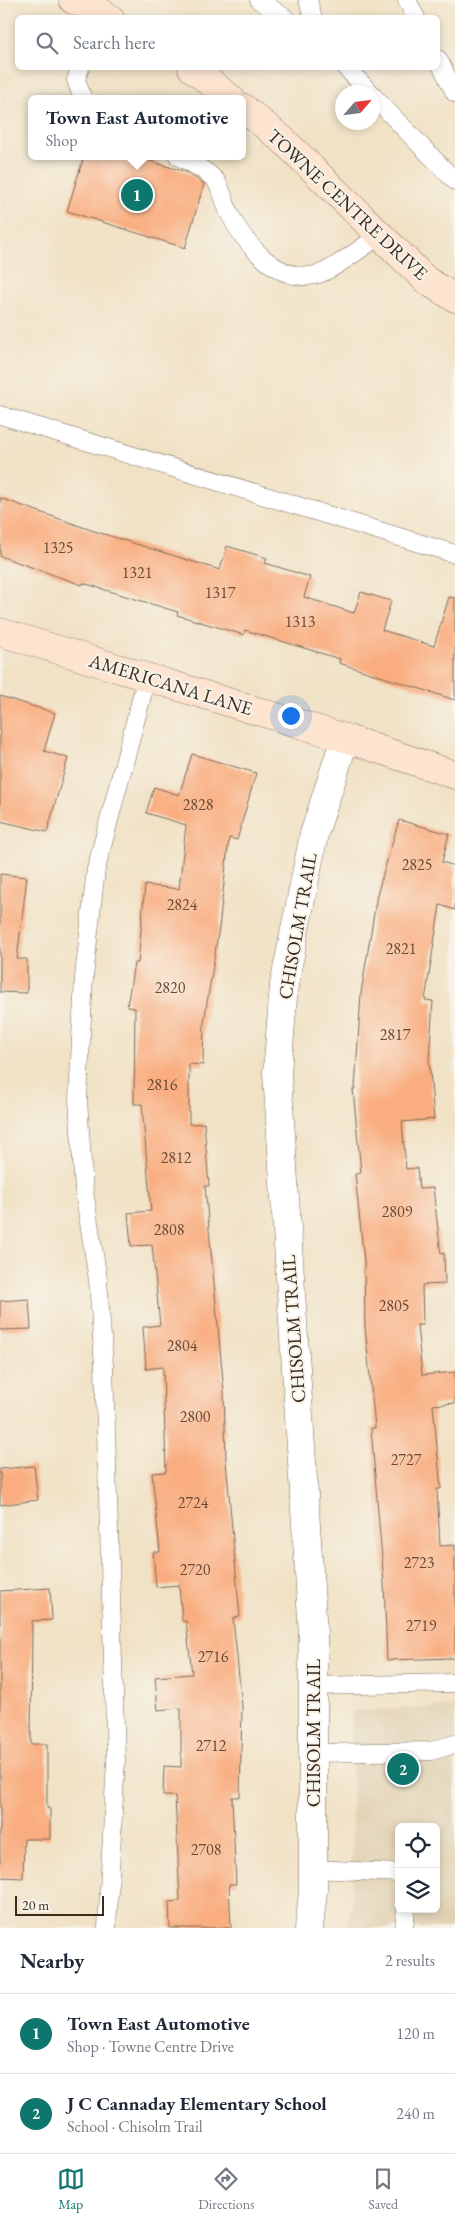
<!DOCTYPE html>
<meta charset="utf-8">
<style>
body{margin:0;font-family:"EB Garamond",serif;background:#f6f6f7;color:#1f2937}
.controls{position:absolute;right:15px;bottom:15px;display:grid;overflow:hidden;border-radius:8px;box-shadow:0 2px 8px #0003}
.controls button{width:45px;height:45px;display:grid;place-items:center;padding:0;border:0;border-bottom:1px solid #e0e1e3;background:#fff;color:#1f2937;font:25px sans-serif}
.compass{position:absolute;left:335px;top:85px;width:45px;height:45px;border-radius:50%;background:#fff;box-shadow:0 2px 8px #0003;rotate:62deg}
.scale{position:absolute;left:15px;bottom:12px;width:89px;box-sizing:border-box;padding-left:5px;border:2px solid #3b2a1e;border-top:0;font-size:14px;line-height:18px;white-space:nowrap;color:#3b2a1e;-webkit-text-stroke:4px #f7f3e8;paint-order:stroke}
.you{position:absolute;left:290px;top:715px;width:18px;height:18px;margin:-12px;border:4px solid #fff;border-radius:50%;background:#1a73e8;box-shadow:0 0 0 8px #1a73e833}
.badge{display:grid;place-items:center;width:32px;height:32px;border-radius:50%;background:#0f766e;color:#fff;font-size:16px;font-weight:700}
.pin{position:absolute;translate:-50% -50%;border:2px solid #fff;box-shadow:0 1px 5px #0006}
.popup{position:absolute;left:28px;top:95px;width:218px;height:65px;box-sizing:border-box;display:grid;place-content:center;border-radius:8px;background:#fff;filter:drop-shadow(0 1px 4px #0005);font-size:16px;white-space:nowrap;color:#747a83}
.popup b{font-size:19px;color:#1f2937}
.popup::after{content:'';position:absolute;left:50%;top:100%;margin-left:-10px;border:10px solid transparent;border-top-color:#fff}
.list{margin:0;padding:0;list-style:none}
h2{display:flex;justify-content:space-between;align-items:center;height:65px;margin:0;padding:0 20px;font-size:21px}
h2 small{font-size:16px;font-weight:400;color:#747a83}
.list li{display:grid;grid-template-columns:32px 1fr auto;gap:15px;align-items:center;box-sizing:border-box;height:80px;padding:0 20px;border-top:1px solid #e0e1e3}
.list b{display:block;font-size:19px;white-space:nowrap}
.list p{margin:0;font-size:16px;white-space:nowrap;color:#747a83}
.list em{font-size:16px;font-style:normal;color:#747a83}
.icon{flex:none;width:28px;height:28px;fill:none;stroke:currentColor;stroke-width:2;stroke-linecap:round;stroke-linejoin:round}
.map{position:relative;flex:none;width:455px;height:1928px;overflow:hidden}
.search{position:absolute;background:#fff;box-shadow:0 2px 8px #0003;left:15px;right:15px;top:15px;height:55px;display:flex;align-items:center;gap:12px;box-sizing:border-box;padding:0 18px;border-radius:8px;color:#747a83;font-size:19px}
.sheet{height:225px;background:#fff}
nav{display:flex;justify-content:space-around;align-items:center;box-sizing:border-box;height:70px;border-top:1px solid #e0e1e3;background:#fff;font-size:14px;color:#747a83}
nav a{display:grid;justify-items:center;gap:2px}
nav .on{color:#0f766e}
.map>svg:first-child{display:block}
.built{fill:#e1d2b4;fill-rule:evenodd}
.building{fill:#f9ad80}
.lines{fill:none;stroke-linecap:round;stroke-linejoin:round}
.lane-casing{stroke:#7b6a59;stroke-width:19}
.street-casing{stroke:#7b6a59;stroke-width:29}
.secondary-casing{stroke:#7b6a59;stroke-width:29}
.lane{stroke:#fff;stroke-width:18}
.street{stroke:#fff;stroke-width:28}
.secondary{stroke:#fde4d1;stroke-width:28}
.labels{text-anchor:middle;stroke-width:4;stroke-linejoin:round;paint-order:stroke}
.number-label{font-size:16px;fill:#6a4b36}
.street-label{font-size:19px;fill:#3b2a1e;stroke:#f7f3e8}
</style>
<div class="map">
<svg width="455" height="1928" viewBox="0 0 455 1928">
<rect width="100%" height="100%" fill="#f7f3e8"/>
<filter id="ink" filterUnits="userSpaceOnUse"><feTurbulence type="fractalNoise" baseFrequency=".02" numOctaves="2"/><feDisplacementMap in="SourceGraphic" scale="10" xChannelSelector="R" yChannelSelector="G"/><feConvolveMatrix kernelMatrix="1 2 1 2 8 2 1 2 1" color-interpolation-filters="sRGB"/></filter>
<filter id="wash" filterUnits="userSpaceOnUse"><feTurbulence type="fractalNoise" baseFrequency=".0096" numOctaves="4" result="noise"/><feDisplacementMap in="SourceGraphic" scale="20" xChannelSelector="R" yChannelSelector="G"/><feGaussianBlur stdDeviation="1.12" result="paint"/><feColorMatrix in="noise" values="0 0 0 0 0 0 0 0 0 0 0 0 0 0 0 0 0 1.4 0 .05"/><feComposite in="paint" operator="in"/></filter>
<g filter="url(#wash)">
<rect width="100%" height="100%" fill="#f1e2c6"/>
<path class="built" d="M455,1706V1928H348L352,1902V1711ZM399,1827H436V1909H399Z"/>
<g id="blocks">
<path class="building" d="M84,156H134L186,172L204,184L185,248L67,211Z
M0,498L94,531L220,570L227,546L267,558L265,563L310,577L304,597L354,613L361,592L391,601L382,630L434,646L449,597L455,598V700L339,663L340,659L245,630L244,635L177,615L178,612L83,583L82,585L0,556Z
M0,696L55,713L44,751L68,758L47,832L0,821Z
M192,754L256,773L237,840L229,838L219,928L204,1022L203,1065L189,1064V1124L204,1123L209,1186H205L224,1392L226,1461L240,1617L233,1618L242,1706L240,1797H232L236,1884H229L231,1928H170L169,1902L180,1901L175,1796H163L164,1766L181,1767V1708L158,1710L155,1677L192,1674L186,1621H182L179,1585L156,1587L153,1552H160L152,1473L166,1472L163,1367L146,1369L143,1327L160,1325L152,1245L131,1246L128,1213L151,1211L142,1104H134L135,1008L127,1007L134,963H138L145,885L179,889L186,825L146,813L154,787L179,795Z
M399,820L449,834L442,862L455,866V910L440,905L425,1000L433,1001L429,1060L434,1119L402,1122L406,1169L417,1168L419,1189L433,1188L441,1254L444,1253L445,1284L422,1285L423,1325H417L422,1375L455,1372V1403L433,1405L441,1489H437L440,1546L455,1545V1658L387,1660L384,1583L371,1428H375L365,1327L364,1261L355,1174L361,1173L353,1089H355L361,993L377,895Z
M0,874L27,877L17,959H27V993L0,992Z
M29,1299L31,1329L0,1330V1301Z
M34,1466L38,1500L0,1505V1469Z
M50,1588L52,1620L32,1621L31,1744H47V1808L50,1809V1839H24L23,1878L0,1877V1591Z"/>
</g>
</g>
<g filter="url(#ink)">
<use href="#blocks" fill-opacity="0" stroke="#7b6a59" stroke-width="1"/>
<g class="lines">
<defs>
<path id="lane" d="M259,0L285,18
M308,0L313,18
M407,0L416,18
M438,59L455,93
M80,68L76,80L83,99
M346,68L370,92
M372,95L455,181
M178,156C190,163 207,170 216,181C222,190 225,203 229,213C245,244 279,286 319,274C333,270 367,244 380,235
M0,415L455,554
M313,1686L455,1683
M313,1753L431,1751L455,1744
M313,1869L399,1873
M107,1928L116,1760L104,1366L98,1280L84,1191L78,1100L84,977L96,869L147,677
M404,1928L406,1909"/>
<path id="street" d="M309,1928L313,1892V1634L277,1073L284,985L314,834L345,738"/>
<path id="secondary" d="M73,0L92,7L110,18
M192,68L231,99
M242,107L284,141L427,281L455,298
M0,632L345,738L455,775"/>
</defs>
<use href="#lane" class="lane-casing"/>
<use href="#street" class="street-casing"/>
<use href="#secondary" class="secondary-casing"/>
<use href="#lane" class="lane"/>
<use href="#street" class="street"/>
<use href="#secondary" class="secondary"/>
</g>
</g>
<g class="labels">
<g class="number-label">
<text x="58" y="553">1325</text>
<text x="137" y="578">1321</text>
<text x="220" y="598">1317</text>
<text x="300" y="627">1313</text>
<text x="198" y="810">2828</text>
<text x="417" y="870">2825</text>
<text x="182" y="910">2824</text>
<text x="401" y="954">2821</text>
<text x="170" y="993">2820</text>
<text x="395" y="1040">2817</text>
<text x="162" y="1090">2816</text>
<text x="176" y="1163">2812</text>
<text x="397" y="1217">2809</text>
<text x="169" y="1235">2808</text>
<text x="394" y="1311">2805</text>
<text x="182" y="1351">2804</text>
<text x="195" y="1422">2800</text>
<text x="406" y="1465">2727</text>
<text x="193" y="1508">2724</text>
<text x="419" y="1568">2723</text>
<text x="195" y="1575">2720</text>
<text x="421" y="1631">2719</text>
<text x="213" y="1662">2716</text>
<text x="211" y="1751">2712</text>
<text x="206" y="1855">2708</text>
</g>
<g class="street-label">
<text transform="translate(348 204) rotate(43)" y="7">TOWNE CENTRE DRIVE</text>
<text transform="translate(171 684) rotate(17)" y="7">AMERICANA LANE</text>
<text transform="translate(297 926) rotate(-80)" y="7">CHISOLM TRAIL</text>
<text transform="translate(293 1329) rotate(-94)" y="7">CHISOLM TRAIL</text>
<text transform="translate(313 1733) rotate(-90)" y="7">CHISOLM TRAIL</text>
</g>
</g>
</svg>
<div class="controls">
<button><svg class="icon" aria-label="locate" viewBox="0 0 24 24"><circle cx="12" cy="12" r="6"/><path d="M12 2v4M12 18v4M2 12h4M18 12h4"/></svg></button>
<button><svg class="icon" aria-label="layers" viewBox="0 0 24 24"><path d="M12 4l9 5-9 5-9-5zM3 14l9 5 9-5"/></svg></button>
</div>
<svg class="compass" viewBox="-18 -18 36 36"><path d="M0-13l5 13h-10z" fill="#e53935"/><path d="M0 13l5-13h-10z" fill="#747a83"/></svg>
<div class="scale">20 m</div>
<div class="you"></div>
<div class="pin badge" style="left:137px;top:195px">1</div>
<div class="popup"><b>Town East Automotive</b>Shop</div>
<div class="pin badge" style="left:403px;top:1769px">2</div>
<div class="search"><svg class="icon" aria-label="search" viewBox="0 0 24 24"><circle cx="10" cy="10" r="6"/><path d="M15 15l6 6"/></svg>Search here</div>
</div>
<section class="sheet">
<h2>Nearby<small>2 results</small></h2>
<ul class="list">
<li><span class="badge">1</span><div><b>Town East Automotive</b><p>Shop · Towne Centre Drive</p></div><em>120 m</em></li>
<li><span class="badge">2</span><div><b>J C Cannaday Elementary School</b><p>School · Chisolm Trail</p></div><em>240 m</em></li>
</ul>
</section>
<nav>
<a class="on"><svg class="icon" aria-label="map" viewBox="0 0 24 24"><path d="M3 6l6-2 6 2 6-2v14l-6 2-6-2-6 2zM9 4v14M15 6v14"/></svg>Map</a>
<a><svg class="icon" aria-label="directions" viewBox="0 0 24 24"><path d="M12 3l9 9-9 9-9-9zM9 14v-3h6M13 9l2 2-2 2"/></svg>Directions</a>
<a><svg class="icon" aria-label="saved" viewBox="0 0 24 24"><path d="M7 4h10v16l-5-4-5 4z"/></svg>Saved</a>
</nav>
